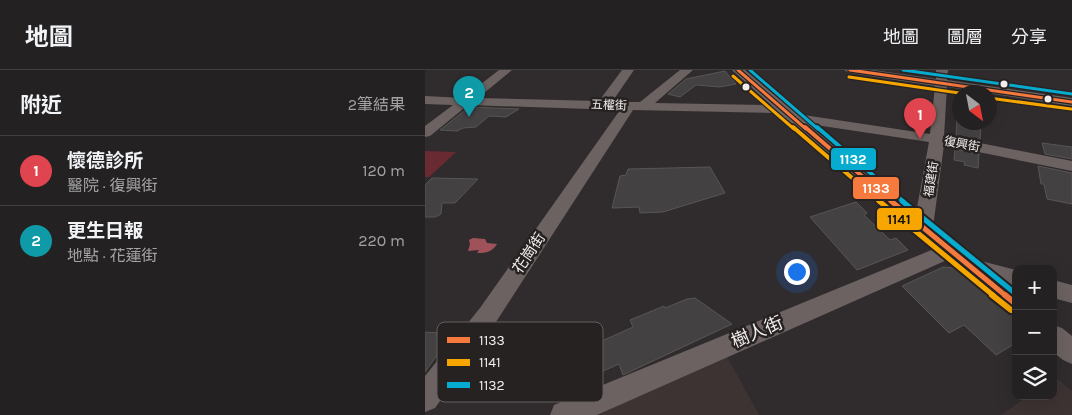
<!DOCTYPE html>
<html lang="zh-TW">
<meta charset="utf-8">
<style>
body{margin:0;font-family:Karla,"Noto Sans TC",sans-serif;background:#302e2f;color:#f1f3f6}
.controls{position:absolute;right:15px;bottom:15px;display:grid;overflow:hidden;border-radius:10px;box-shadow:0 5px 20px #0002}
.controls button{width:45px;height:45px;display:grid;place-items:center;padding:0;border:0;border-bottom:1px solid #413e40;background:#242122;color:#f1f3f6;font:25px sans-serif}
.compass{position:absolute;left:527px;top:15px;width:45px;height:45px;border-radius:50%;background:#242122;box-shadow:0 5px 20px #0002;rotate:148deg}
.you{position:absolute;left:371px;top:201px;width:18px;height:18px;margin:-12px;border:4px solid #fff;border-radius:50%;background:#1a73e8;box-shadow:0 0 0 8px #1a73e833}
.badge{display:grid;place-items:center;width:32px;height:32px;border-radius:50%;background:#2563eb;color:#fff;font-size:16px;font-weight:700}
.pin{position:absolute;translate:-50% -41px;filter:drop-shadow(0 1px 2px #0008)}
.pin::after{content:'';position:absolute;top:26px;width:18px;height:15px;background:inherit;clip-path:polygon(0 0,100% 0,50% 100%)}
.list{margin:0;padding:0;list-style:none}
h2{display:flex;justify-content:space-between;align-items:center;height:65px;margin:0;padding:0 20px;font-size:21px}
h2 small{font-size:16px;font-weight:400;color:#a3a3a5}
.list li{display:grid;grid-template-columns:32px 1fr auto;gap:15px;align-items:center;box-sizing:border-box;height:70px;padding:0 20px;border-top:1px solid #413e40}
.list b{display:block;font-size:19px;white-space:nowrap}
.list p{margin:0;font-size:16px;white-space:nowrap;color:#a3a3a5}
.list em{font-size:16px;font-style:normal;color:#a3a3a5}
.icon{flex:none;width:28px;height:28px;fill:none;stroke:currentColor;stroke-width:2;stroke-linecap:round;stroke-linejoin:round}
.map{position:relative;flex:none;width:647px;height:345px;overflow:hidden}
header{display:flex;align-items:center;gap:30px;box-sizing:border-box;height:70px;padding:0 25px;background:#242122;border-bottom:1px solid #413e40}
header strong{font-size:24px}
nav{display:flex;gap:28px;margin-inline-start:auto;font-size:18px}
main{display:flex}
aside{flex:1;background:#242122}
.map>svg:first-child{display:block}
.built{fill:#3e3333}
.green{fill:#6a2a32}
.water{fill:#a0525a}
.building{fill:#444142;stroke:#585555}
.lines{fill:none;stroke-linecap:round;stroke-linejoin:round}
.minor{fill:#6c6262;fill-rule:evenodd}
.bus-1-far3-casing{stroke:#272222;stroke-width:5.5}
.bus-1-far2-casing{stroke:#272222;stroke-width:7}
.bus-1-far1-casing{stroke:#272222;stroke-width:9}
.bus-1-casing{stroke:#272222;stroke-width:10}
.bus-2-far3-casing{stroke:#272222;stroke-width:5.5}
.bus-2-far2-casing{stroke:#272222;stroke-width:7}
.bus-2-far1-casing{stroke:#272222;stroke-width:9}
.bus-2-casing{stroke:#272222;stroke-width:10}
.bus-3-far2-casing{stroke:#272222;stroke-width:5.5}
.bus-3-far1-casing{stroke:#272222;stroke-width:7}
.bus-3-casing{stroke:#272222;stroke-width:9}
.bus-1-far3{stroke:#f6793e;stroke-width:3}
.bus-1-far2{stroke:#f6793e;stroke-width:4}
.bus-1-far1{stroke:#f6793e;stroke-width:5}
.bus-1{stroke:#f6793e;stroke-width:6}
.bus-2-far3{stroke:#f7a600;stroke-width:3}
.bus-2-far2{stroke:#f7a600;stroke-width:4}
.bus-2-far1{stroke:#f7a600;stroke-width:5}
.bus-2{stroke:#f7a600;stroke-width:6}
.bus-3-far2{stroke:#06acd0;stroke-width:3}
.bus-3-far1{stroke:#06acd0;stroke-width:4}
.bus-3{stroke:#06acd0;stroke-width:5}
.bus-dot{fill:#f2eeee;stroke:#272222;stroke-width:2}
.labels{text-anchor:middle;stroke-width:5;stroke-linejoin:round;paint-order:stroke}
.far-street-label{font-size:12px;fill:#f2eeee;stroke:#272222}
.street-label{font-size:15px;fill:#f2eeee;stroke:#272222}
.near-street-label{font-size:18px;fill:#f2eeee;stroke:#272222}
.key{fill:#272222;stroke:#645f5f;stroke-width:1}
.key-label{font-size:14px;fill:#f2eeee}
.line-badge{stroke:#272222;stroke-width:2}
.badge-label{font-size:14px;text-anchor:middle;font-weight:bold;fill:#fff}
.pale-badge-label{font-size:14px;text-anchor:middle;font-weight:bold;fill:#111}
</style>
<header>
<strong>地圖</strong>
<nav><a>地圖</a><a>圖層</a><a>分享</a></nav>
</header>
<main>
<aside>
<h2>附近<small>2筆結果</small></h2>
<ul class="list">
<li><span class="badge" style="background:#e0444e">1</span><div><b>懷德診所</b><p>醫院 · 復興街</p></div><em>120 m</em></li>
<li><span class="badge" style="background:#0f9aa8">2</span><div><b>更生日報</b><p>地點 · 花蓮街</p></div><em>220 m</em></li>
</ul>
</aside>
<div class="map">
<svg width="647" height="345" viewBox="0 0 647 345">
<rect width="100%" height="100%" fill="#302c2d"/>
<path class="built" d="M299,281L334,345H174Z
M630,307L647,321V345H576L603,326H628V308Z"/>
<path class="green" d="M0,81L31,82L4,107H0Z"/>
<path class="water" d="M48,168L60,169L62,173L72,174C67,182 62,183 52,183L54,180L43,181L45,174L44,170Z"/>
<path class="building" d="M300,1L311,14L295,17L271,15L255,27L243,24L261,9Z
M44,37L94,39L81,47L64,46L51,57L38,58L32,61L15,60Z
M532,50L534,52L556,55L555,71L531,66Z
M617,73L647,77V89L620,84Z
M530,79L554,84L553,98L539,95L540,92L529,90Z
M613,96L647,103V134L622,129L619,114H616Z
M285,97L300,123L238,142L215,143L214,137L187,138L195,106L201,105L203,99Z
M7,108L53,109L30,133H17L16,144L10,147H0V115Z
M431,132L442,143L439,145L465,170L471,168L483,180L432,200L385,147Z
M518,197L529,198L582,242L591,247V273L571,285L539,255L524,263L477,216Z
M270,228L307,254L198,305L194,294L178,301L170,274L208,257L205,250L239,236L240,238L262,229Z
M0,262L27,264L0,302Z"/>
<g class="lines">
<path class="minor" d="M74,0H87L53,28L174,31L197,0H209L187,32H215L255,0H268L230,33L346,35L307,0H320L372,44L505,64L510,16L425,3L419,0H448L511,9V0H523L522,10L647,28V36L522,17L519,66L647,91V101L519,75L508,157L552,190L591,200V216L582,214L591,221V243L583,241L522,190L172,345H125L129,335L509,179L363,50L348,43L208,40L71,252L10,338L0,342V306L55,238L195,40L43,35L5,66L0,67V56L28,35L0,34V26L38,28ZM384,54L504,72L491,143Z
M628,210L647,215V233L628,228Z
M628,255L637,258L647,266V294L638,290L628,282Z"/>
<defs>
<path id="bus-1-far3" d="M313,0L381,59
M425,0L647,32"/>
<path id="bus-1-far2" d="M380,57L467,132"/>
<path id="bus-1-far1" d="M466,131L581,226"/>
<path id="bus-1" d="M580,225L591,234"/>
<path id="bus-2-far3" d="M308,6L369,59
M424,7L534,23
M564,28L646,39"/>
<path id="bus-2-far2" d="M368,57L455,132"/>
<path id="bus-2-far1" d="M454,131L569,226"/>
<path id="bus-2" d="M567,225L586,240"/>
<path id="bus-3-far2" d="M325,0L393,59
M478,0L647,24"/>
<path id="bus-3-far1" d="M392,57L479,132"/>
<path id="bus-3" d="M477,131L591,224"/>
</defs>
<use href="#bus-1-far3" class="bus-1-far3-casing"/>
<use href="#bus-1-far2" class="bus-1-far2-casing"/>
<use href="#bus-1-far1" class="bus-1-far1-casing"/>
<use href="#bus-1" class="bus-1-casing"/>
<use href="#bus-2-far3" class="bus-2-far3-casing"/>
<use href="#bus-2-far2" class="bus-2-far2-casing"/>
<use href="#bus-2-far1" class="bus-2-far1-casing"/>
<use href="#bus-2" class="bus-2-casing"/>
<use href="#bus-3-far2" class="bus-3-far2-casing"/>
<use href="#bus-3-far1" class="bus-3-far1-casing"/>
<use href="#bus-3" class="bus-3-casing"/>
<use href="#bus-1-far3" class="bus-1-far3"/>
<use href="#bus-1-far2" class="bus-1-far2"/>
<use href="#bus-1-far1" class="bus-1-far1"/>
<use href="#bus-1" class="bus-1"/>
<use href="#bus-2-far3" class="bus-2-far3"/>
<use href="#bus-2-far2" class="bus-2-far2"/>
<use href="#bus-2-far1" class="bus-2-far1"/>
<use href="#bus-2" class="bus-2"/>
<use href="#bus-3-far2" class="bus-3-far2"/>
<use href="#bus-3-far1" class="bus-3-far1"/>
<use href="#bus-3" class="bus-3"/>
</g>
<g class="bus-dot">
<circle cx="579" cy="14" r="4.5"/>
<circle cx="321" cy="17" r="4.5"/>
<circle cx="623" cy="29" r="4.5"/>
</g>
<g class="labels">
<g class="far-street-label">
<text transform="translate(184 35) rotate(2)" y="4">五權街</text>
<text transform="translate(537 74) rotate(11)" y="4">復興街</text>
<text transform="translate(506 109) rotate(-81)" y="4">福建街</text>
</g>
<g class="street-label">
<text transform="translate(104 183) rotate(-56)" y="5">花崗街</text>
</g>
<g class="near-street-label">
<text transform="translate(332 262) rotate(-23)" y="6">樹人街</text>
</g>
</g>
<rect x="12" y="252" width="166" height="80" rx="8" class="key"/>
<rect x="22" y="267" width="23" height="6" fill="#f6793e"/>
<rect x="22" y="289" width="23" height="7" fill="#f7a600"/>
<rect x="22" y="312" width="23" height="6" fill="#06acd0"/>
<g class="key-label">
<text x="54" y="275">1133</text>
<text x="54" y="297">1141</text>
<text x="54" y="320">1132</text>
</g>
<g class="line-badge">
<rect x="405" y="77" width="47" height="24" rx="5" fill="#06acd0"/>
<rect x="427" y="106" width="48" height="24" rx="5" fill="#f6793e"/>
<rect x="451" y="137" width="47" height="24" rx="5" fill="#f7a600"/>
</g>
<g class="badge-label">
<text x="428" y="94">1132</text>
<text x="451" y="123">1133</text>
</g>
<g class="pale-badge-label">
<text x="474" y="154">1141</text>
</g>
</svg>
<div class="controls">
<button>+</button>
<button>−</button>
<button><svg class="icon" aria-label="layers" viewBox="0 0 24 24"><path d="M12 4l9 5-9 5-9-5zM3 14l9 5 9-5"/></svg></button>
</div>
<svg class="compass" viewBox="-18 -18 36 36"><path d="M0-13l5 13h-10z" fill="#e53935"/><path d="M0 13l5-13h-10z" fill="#a3a3a5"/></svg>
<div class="you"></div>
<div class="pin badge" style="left:495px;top:69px;background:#e0444e">1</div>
<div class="pin badge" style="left:44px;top:47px;background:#0f9aa8">2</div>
</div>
</main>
